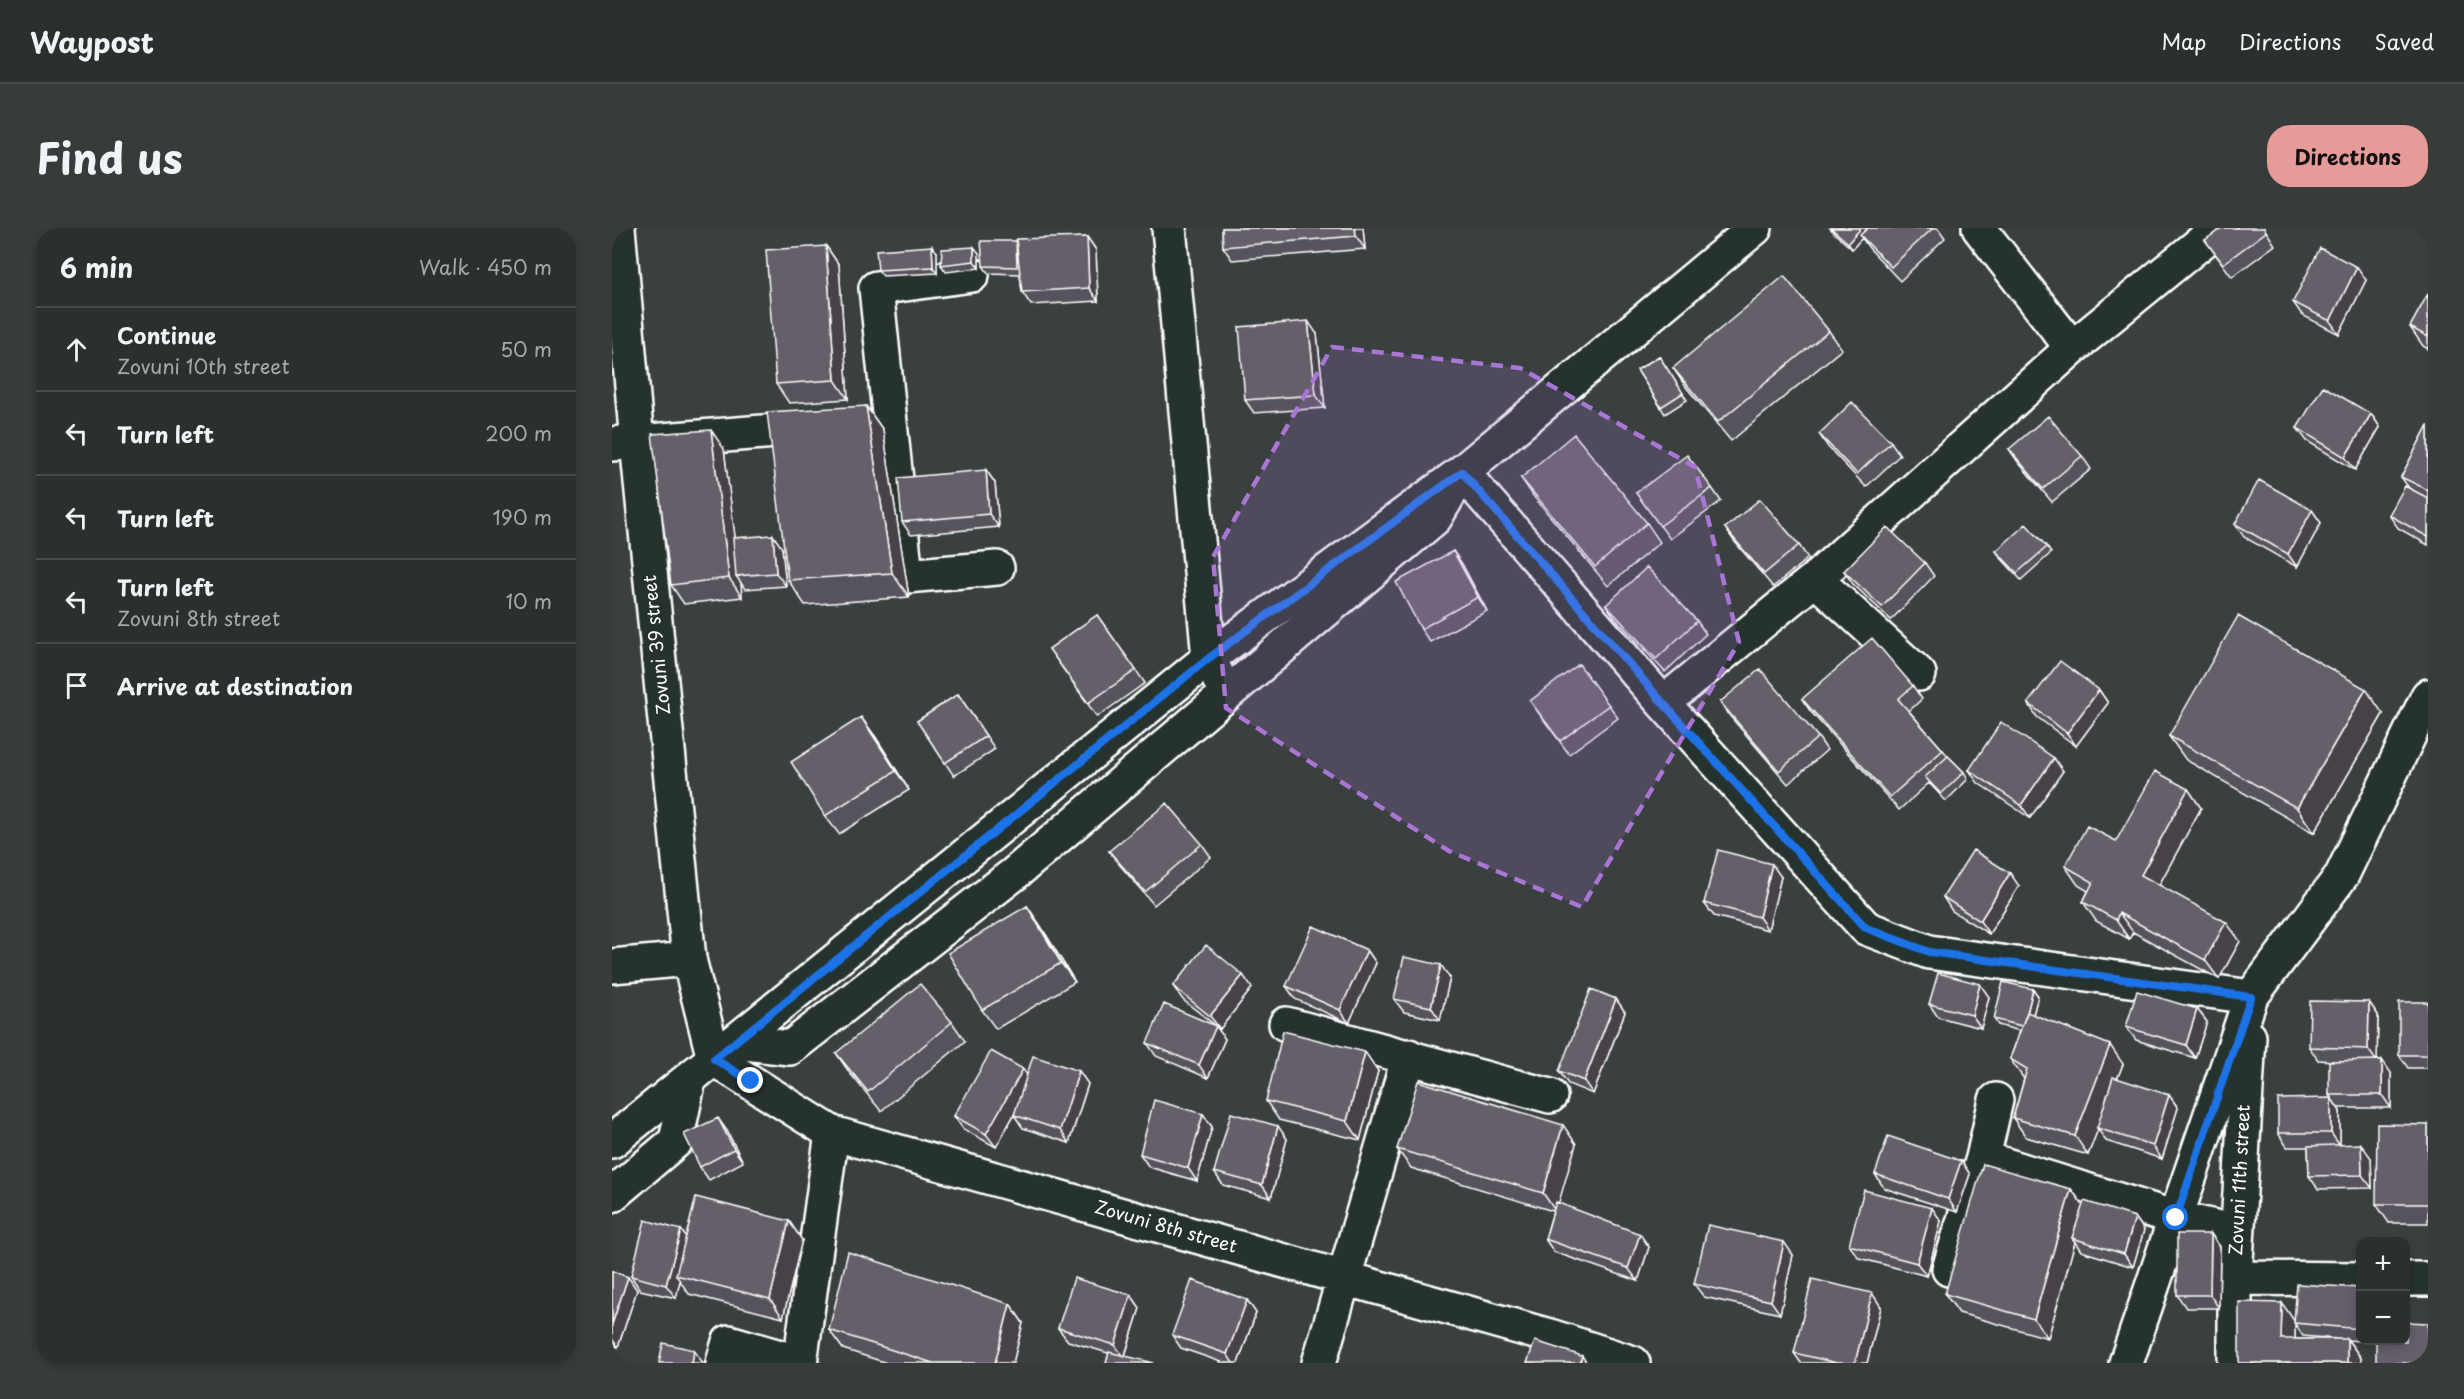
<!DOCTYPE html>
<meta charset="utf-8">
<style>
body{margin:0;font-family:"Playpen Sans",sans-serif;background:#373c3b;color:#f1f3f6}
.controls{position:absolute;right:18px;bottom:18px;display:grid;overflow:hidden;border-radius:12px;box-shadow:0 3px 9px #0003}
.controls button{width:54px;height:54px;display:grid;place-items:center;padding:0;border:0;border-bottom:2px solid #474b4b;background:#2b302f;color:#f1f3f6;font:30px sans-serif}
.stop{position:absolute;width:18px;height:18px;margin:-14px;border:4px solid #1a73e8;border-radius:50%;background:#fff}
.stop.end{background:#1a73e8;border-color:#fff;box-shadow:0 2px 6px #0008}
.list{margin:0;padding:0;list-style:none}
h2{display:flex;justify-content:space-between;align-items:center;height:78px;margin:0;padding:0 24px;font-size:26px}
h2 small{font-size:20px;font-weight:400;color:#a6a9aa}
.list li{display:grid;grid-template-columns:39px 1fr auto;gap:18px;align-items:center;box-sizing:border-box;height:84px;padding:0 24px;border-top:2px solid #474b4b}
.list b{display:block;font-size:22px;white-space:nowrap}
.list p{margin:0;font-size:20px;white-space:nowrap;color:#a6a9aa}
.list em{font-size:20px;font-style:normal;color:#a6a9aa}
.icon{flex:none;width:33px;height:33px;fill:none;stroke:currentColor;stroke-width:2;stroke-linecap:round;stroke-linejoin:round}
.map{position:relative;flex:none;width:1816px;height:1135px;overflow:hidden;border-radius:24px}
header{display:flex;align-items:center;gap:36px;box-sizing:border-box;height:84px;padding:0 30px;background:#2b302f;border-bottom:2px solid #474b4b}
header strong{font-size:28px}
nav{display:flex;gap:33px;margin-inline-start:auto;font-size:21px}
.intro{display:flex;align-items:center;justify-content:space-between;box-sizing:border-box;height:144px;padding:0 36px}
h1{margin:0;font-size:42px}
.button{padding:15px 27px;border-radius:24px;background:#e69b98;color:#111;font-size:21px;font-weight:700}
main{display:flex;gap:36px;padding:0 36px}
aside{flex:1;background:#2b302f;border-radius:24px;box-shadow:0 3px 9px #0003}
.map>svg:first-child{display:block}
.lines{fill:none;stroke-linecap:round;stroke-linejoin:round}
.street-casing{stroke:#fff;stroke-width:38}
.secondary-casing{stroke:#fff;stroke-width:38}
.street{stroke:#26332d;stroke-width:33}
.secondary{stroke:#26332d;stroke-width:33}
.wall{fill:#57525b;stroke:#fff;stroke-width:1.5;fill-rule:evenodd}
.shaded-wall{fill:#47424a;stroke:#fff;stroke-width:1.5}
.building{fill:#655f6a;stroke:#fff;stroke-width:1.5}
.route{stroke:#1a73e8;stroke-width:8}
.marked{fill:#a976d5;fill-opacity:0.2;stroke:#a976d5;stroke-width:4.5;stroke-dasharray:12 8;stroke-linejoin:round}
.labels{text-anchor:middle;stroke-width:5;stroke-linejoin:round;paint-order:stroke}
.street-label{font-size:18px;fill:#fff;stroke:#26332d}
</style>
<header>
<strong>Waypost</strong>
<nav><a>Map</a><a>Directions</a><a>Saved</a></nav>
</header>
<div class="intro"><h1>Find us</h1><a class="button">Directions</a></div>
<main>
<aside>
<h2>6 min<small>Walk · 450 m</small></h2>
<ul class="list">
<li><svg class="icon" aria-label="ahead" viewBox="0 0 24 24"><path d="M12 20V5M6 11l6-6 6 6"/></svg><div><b>Continue</b><p>Zovuni 10th street</p></div><em>50 m</em></li>
<li><svg class="icon" aria-label="left" viewBox="0 0 24 24"><path d="M17 20v-9H6M10 6l-5 5 5 5"/></svg><div><b>Turn left</b></div><em>200 m</em></li>
<li><svg class="icon" aria-label="left" viewBox="0 0 24 24"><path d="M17 20v-9H6M10 6l-5 5 5 5"/></svg><div><b>Turn left</b></div><em>190 m</em></li>
<li><svg class="icon" aria-label="left" viewBox="0 0 24 24"><path d="M17 20v-9H6M10 6l-5 5 5 5"/></svg><div><b>Turn left</b><p>Zovuni 8th street</p></div><em>10 m</em></li>
<li><svg class="icon" aria-label="arrive" viewBox="0 0 24 24"><path d="M6 21V4h12l-3 4 3 4H6"/></svg><div><b>Arrive at destination</b></div></li>
</ul>
</aside>
<div class="map">
<svg width="1816" height="1135" viewBox="0 0 1816 1135">
<rect width="100%" height="100%" fill="#39403f"/>
<filter id="ink" filterUnits="userSpaceOnUse"><feTurbulence type="fractalNoise" baseFrequency=".0167" numOctaves="2"/><feDisplacementMap in="SourceGraphic" scale="12" xChannelSelector="R" yChannelSelector="G"/><feConvolveMatrix kernelMatrix="1 2 1 2 8 2 1 2 1" color-interpolation-filters="sRGB"/></filter>
<g filter="url(#ink)">
<g class="lines">
<defs>
<path id="street" d="M557,0L597,430L608,453
M1367,0L1460,120
M360,47L264,60L294,348L385,340
M0,216L202,200
M1203,351L1307,446
M1051,475L1203,351L1460,120L1607,0
M0,738L77,731
M674,796L938,868
M123,814L178,820L402,646L823,290L850,244L1051,475L1254,700L1317,724L1639,769
M102,831L220,905L941,1109L1021,1135
M1371,930L1564,990L1625,1004
M0,967L64,913L77,851
M1337,1041L1371,930L1384,872
M1623,1050L1748,1051
M1794,1051H1816
M111,1135L117,1114L189,1135
M188,1135L220,905
M707,1135L797,828
M1514,1135L1639,769L1730,647L1816,468
M1623,1135V1050L1637,809"/>
<path id="secondary" d="M6,0L25,214L77,731L102,831
M0,913L597,430L850,244L1143,0"/>
</defs>
<use href="#street" class="street-casing"/>
<use href="#secondary" class="secondary-casing"/>
<use href="#street" class="street"/>
<use href="#secondary" class="secondary"/>
</g>
<path class="wall" d="M610,0H751L753,21L620,32L611,19Z
M1218,0H1326L1333,10L1288,53L1257,20L1250,10L1240,21L1222,5Z
M1652,0L1663,17L1620,49L1593,12Z
M475,9L484,22L486,73L419,77L410,64L408,46L376,45L371,38L404,13Z
M214,18L227,37L236,171L177,175L164,156Z
M325,24V45L271,48L266,42Z
M367,25V40L334,44L329,37Z
M1745,39L1754,52L1727,106L1690,87L1681,74Z
M1816,66V121L1811,118L1798,99Z
M1217,103L1230,121L1119,213L1074,159L1061,140Z
M705,106L713,180L642,185L633,172Z
M1047,128L1075,172L1053,186L1025,142Z
M254,178L271,202L297,369L193,377L176,352Z
M1759,186L1768,199L1743,242L1695,213L1685,200Z
M1816,197V317L1786,300L1777,287L1797,260L1789,249Z
M1207,206L1279,214L1288,227L1254,259L1216,219Z
M112,221L123,310L170,320L174,358L133,361L129,355L130,369L72,376L59,357Z
M1397,221L1470,228L1479,241L1440,274L1406,234Z
M374,242L383,255L387,299L299,307L290,294Z
M909,250L1035,295L1048,314L996,358L922,269Z
M1100,260L1109,273L1058,311L1024,265Z
M1700,282L1709,295L1685,339L1632,309L1623,296Z
M1113,300L1187,317L1196,330L1161,359L1122,313Z
M1435,319L1439,325L1409,352L1389,330L1384,323Z
M841,323L850,336L875,383L818,414L809,401Z
M1313,335L1322,348L1279,392L1241,356L1232,343Z
M994,377L1085,393L1094,406L1053,444L1003,390Z
M485,387L533,455L485,489L437,421Z
M1301,458L1310,471L1297,483L1331,522L1336,528L1352,544L1356,551L1334,573L1317,555L1287,582L1199,484L1190,471Z
M1487,462L1496,475L1464,518L1425,489L1416,475Z
M346,466L383,521L342,548L305,493Z
M918,473L997,477L1006,490L957,526Z
M1108,474L1206,509L1215,522L1176,556L1117,487Z
M1771,486L1702,605L1574,532L1557,508Z
M263,508L297,562L227,606L213,588Z
M1357,542L1451,543L1418,590L1366,555Z
M1576,561L1589,580L1547,657L1628,713L1607,751L1521,704L1517,711L1484,693L1471,674L1476,663L1466,657L1453,638L1504,613Z
M590,616L599,629L542,677L507,636L497,623Z
M1169,649L1156,702L1102,688L1092,675Z
M1407,658L1377,706L1340,683L1331,669Z
M415,678L428,697L463,754L384,801L370,782Z
M755,722L764,735L737,795L683,771L674,758Z
M838,750L828,792L792,784L782,771Z
M561,758L640,760L608,801L571,772Z
M1421,761L1426,768L1421,787L1511,836L1505,851L1557,867L1566,880L1550,931L1494,913L1486,901L1476,927L1414,909L1401,890L1412,851L1398,831L1408,803L1386,797L1382,791Z
M1377,769L1369,800L1326,789L1317,776Z
M1004,771L1013,784L981,866L956,856L947,843Z
M1757,774L1766,787L1765,832L1779,845V880H1726L1717,867L1721,833L1706,832L1697,819Z
M1816,774V840H1796L1787,827Z
M1585,781L1595,794L1583,830L1524,812L1514,799Z
M340,794L353,813L269,883L237,844L224,825Z
M604,798L613,811L596,850L544,828L535,815Z
M467,843L476,856L457,915L411,900L402,887L384,919L351,901L342,888L415,846Z
M766,843L748,912L667,892L654,873Z
M1728,883V917L1759,930L1760,960L1706,961L1697,948L1696,919H1675L1666,905Z
M591,886L600,899L585,953L537,939L528,926Z
M1816,897V995H1777L1764,976Z
M115,903L131,934L97,952L88,939Z
M675,911L659,970L611,957L602,944Z
M964,916L946,975L1037,1019L1026,1053L942,1024L933,1011L941,983L799,940L785,921Z
M1349,933L1358,946L1345,984L1272,960L1263,946Z
M1459,961L1471,977L1523,989L1532,1002L1521,1039L1469,1023L1463,1014L1436,1110L1347,1085L1333,1066Z
M177,993L190,1012L171,1090L77,1066L68,1053L64,1070L28,1062L19,1048L69,1002L74,1009Z
M1329,993L1315,1048L1247,1030L1237,1017Z
M1599,1006L1608,1019L1607,1080H1574L1565,1067Z
M1181,1027L1168,1086L1092,1069L1082,1056Z
M0,1043L16,1049L25,1062L6,1119L0,1117Z
M1749,1060V1113H1794L1764,1114L1736,1112L1749,1130V1135H1627L1682,1093ZM1683,1096L1691,1108L1725,1111H1683Z
M519,1067L528,1080L513,1128L496,1125L456,1113L446,1100Z
M635,1072L644,1085L626,1135H612L569,1120L560,1107Z
M398,1076L411,1095L401,1135H275L231,1121L217,1102Z
M1269,1079L1255,1135H1189L1182,1125Z"/>
<path class="shaded-wall" d="M743,0H751L753,21L744,8Z
M1249,0H1259L1248,7L1250,10L1240,21L1236,15Z
M475,9L484,22L486,73L477,60Z
M214,18L227,37L236,171L223,152Z
M320,18L325,24V45L321,39Z
M362,19L367,25V40L362,33Z
M1745,39L1754,52L1727,106L1718,93Z
M696,93L705,106L713,180L704,167Z
M254,178L271,202L297,369L280,345Z
M1759,186L1768,199L1743,242L1733,229Z
M99,202L112,221L128,348H124L129,355L130,369L117,350Z
M374,242L383,255L387,299L377,286Z
M1700,282L1709,295L1685,339L1676,326Z
M161,307L170,320L174,358L164,345Z
M841,323L850,336L875,383L866,369Z
M1754,461L1771,486L1702,605L1685,580Z
M1487,462L1496,475L1464,518L1455,505Z
M249,489L263,508L297,562L284,543Z
M1442,530L1451,543L1418,590L1409,577Z
M1576,561L1589,580L1542,666L1529,647Z
M1160,636L1169,649L1156,702L1147,689Z
M1398,645L1407,658L1377,706L1368,693Z
M415,678L428,697L463,754L449,735Z
M1507,685L1521,704L1517,711L1504,692Z
M1614,694L1628,713L1607,751L1593,732Z
M755,722L764,735L737,795L728,782Z
M829,737L838,750L828,792L819,779Z
M631,747L640,760L608,801L598,788Z
M1368,756L1377,769L1369,800L1360,787Z
M1421,761L1426,768L1416,805L1412,798Z
M1004,771L1013,784L981,866L972,853Z
M1757,774L1766,787L1765,834L1756,821Z
M1585,781L1595,794L1583,830L1574,817Z
M604,798L613,811L596,850L587,837Z
M1498,817L1511,836L1486,900H1485L1486,901L1476,927L1463,908Z
M753,824L766,843L748,912L735,893Z
M1770,832L1779,845V880L1770,867Z
M411,841L420,854L384,919L374,906Z
M467,843L476,856L457,915L448,902Z
M1557,867L1566,880L1550,931L1541,918Z
M1719,870L1728,883V918L1719,905Z
M591,886L600,899L585,953L576,940Z
M106,890L115,903L131,934L122,921Z
M951,897L964,916L944,984L931,965Z
M666,898L675,911L659,970L650,957Z
M1749,916L1759,930L1760,960L1750,947Z
M1349,933L1358,946L1345,984L1336,971Z
M1459,961L1473,980L1460,1010L1463,1014L1436,1110L1422,1091Z
M1320,980L1329,993L1315,1048L1305,1035Z
M1523,989L1532,1002L1521,1039L1512,1026Z
M177,993L190,1012L171,1090L158,1071Z
M69,1002L78,1015L64,1047L68,1053L64,1070L54,1057Z
M1028,1006L1037,1019L1026,1053L1016,1040Z
M1599,1006L1608,1019L1607,1080L1598,1067Z
M1172,1014L1181,1027L1168,1086L1159,1073Z
M16,1049L25,1062L6,1119L0,1111V1096Z
M1260,1065L1269,1079L1255,1135H1243Z
M519,1067L528,1080L512,1130L503,1117Z
M635,1072L644,1085L626,1135H621L615,1126Z
M1670,1075L1683,1094V1130L1669,1111Z
M398,1076L411,1095L401,1135H383Z
M1735,1111L1749,1130V1135H1735Z
M82,1122L91,1135H80Z
M970,1128L975,1135H968Z"/>
<path class="building" d="M610,0H743L744,8L611,19Z
M1219,0H1249L1236,15Z
M1256,0H1321L1279,39L1248,7Z
M1610,0H1652L1654,4L1611,36L1593,12Z
M475,9L477,60L410,64L404,11Z
M369,13H404L405,39L371,38Z
M214,18L223,152L164,156L154,22Z
M320,18L321,39L266,42L264,22Z
M362,19V33L329,37L330,21Z
M1708,20L1745,39L1718,93L1681,74Z
M1172,48L1217,103L1106,194L1061,140Z
M1816,66V109L1798,99Z
M696,93L704,167L633,172L627,99Z
M1047,128L1071,165L1049,179L1025,142Z
M1711,158L1759,186L1733,229L1685,200Z
M1240,174L1279,214L1245,246L1207,206Z
M254,178L280,345L176,352L155,184Z
M1436,188L1470,228L1431,261L1397,221Z
M1816,197V262L1789,249Z
M99,202L117,350L59,357L40,206Z
M962,206L1035,295L983,339L909,250Z
M1075,227L1100,260L1048,298L1024,265Z
M374,242L377,286L290,294L286,250Z
M1647,252L1700,282L1676,326L1623,296Z
M1793,258L1816,270V309L1777,287Z
M1148,271L1187,317L1152,346L1113,300Z
M1414,296L1435,319L1405,345L1384,323Z
M1275,299L1313,335L1270,379L1232,343Z
M161,307L164,345L124,348L121,310Z
M841,323L866,369L809,401L784,354Z
M1035,339L1085,393L1044,431L994,377Z
M485,387L524,442L476,475L437,421Z
M1626,388L1754,461L1685,580L1557,508Z
M1260,410L1301,458L1286,471L1331,522L1278,569L1190,471Z
M1448,433L1487,462L1455,505L1416,475Z
M967,436L997,477L948,513L918,473Z
M1148,441L1206,509L1167,543L1108,474Z
M346,466L374,508L333,535L305,493Z
M249,489L284,543L213,588L179,534Z
M1389,494L1442,530L1409,577L1357,542Z
M1336,528L1352,544L1329,566L1313,549Z
M1543,543L1576,561L1529,647L1614,694L1593,732L1507,685L1504,692L1471,674L1481,654L1453,638L1475,598L1504,613Z
M555,575L590,616L533,664L497,623Z
M1106,622L1160,636L1147,689L1092,675Z
M1361,622L1398,645L1368,693L1331,669Z
M415,678L449,735L370,782L336,725Z
M701,698L755,722L728,782L674,758Z
M594,717L631,747L598,788L561,758Z
M792,729L829,737L819,779L782,771Z
M1326,745L1368,756L1360,787L1317,776Z
M1391,754L1421,761L1415,785L1410,798L1382,791Z
M308,756L340,794L256,864L224,825Z
M979,761L1004,771L972,853L947,843Z
M1525,763L1585,781L1574,817L1514,799Z
M1698,773L1757,774L1756,821L1697,819Z
M1787,774H1816V827H1787Z
M552,776L604,798L587,837L535,815Z
M1415,784L1498,817L1463,908L1401,890L1415,841L1398,831Z
M671,803L753,824L735,893L654,873Z
M379,823L411,841L374,906L342,888Z
M421,828L467,843L448,902L402,887Z
M1770,832V867H1717V833Z
M1501,849L1557,867L1541,918L1485,900Z
M806,853L951,897L931,965L785,921Z
M1719,870V905H1666V871Z
M542,872L591,886L576,940L528,926Z
M619,885L666,898L650,957L602,944Z
M106,890L122,921L88,939L72,906Z
M1765,896L1816,897V976H1764Z
M1276,908L1349,933L1336,971L1263,946Z
M1749,916L1750,947L1697,948L1696,918Z
M1371,936L1459,961L1422,1091L1333,1066Z
M1252,962L1320,980L1305,1035L1237,1017Z
M84,969L177,993L158,1071L64,1047Z
M1472,973L1523,989L1512,1026L1460,1010Z
M944,974L1028,1006L1016,1040L933,1011Z
M33,992L69,1002L54,1057L19,1048Z
M1096,997L1172,1014L1159,1073L1082,1056Z
M1565,1006H1599L1598,1067H1565Z
M236,1024L398,1076L383,1135H321L217,1102Z
M0,1043L16,1049L0,1096Z
M462,1050L519,1067L503,1117L446,1100Z
M1200,1051L1260,1065L1243,1135H1225L1182,1125Z
M580,1052L635,1072L615,1126L560,1107Z
M1685,1056L1749,1060V1101L1682,1095Z
M1627,1074L1670,1075L1669,1111H1735V1135H1627Z
M1794,1094L1816,1095V1135H1764V1113H1794Z
M923,1113L970,1128L968,1135H915Z
M51,1115L82,1122L80,1135H47Z
M497,1124L542,1135H494Z"/>
</g>
<g class="lines" filter="url(#ink)">
<path class="route" d="M139,853L102,831L597,430L850,244L1051,475L1254,700L1317,724L1639,769L1564,990"/>
</g>
<path class="marked" d="M720,119L908,140L1083,239L1127,414L970,679L837,623L614,480L601,329Z"/>
<g class="labels">
<g class="street-label">
<text transform="translate(45 417) rotate(-96)" y="6">Zovuni 39 street</text>
<text transform="translate(1628 952) rotate(-87)" y="6">Zovuni 11th street</text>
<text transform="translate(554 999) rotate(16)" y="6">Zovuni 8th street</text>
</g>
</g>
</svg>
<div class="controls">
<button>+</button>
<button>−</button>
</div>
<div class="stop" style="left:1564px;top:990px"></div>
<div class="stop end" style="left:139px;top:853px"></div>
</div>
</main>
